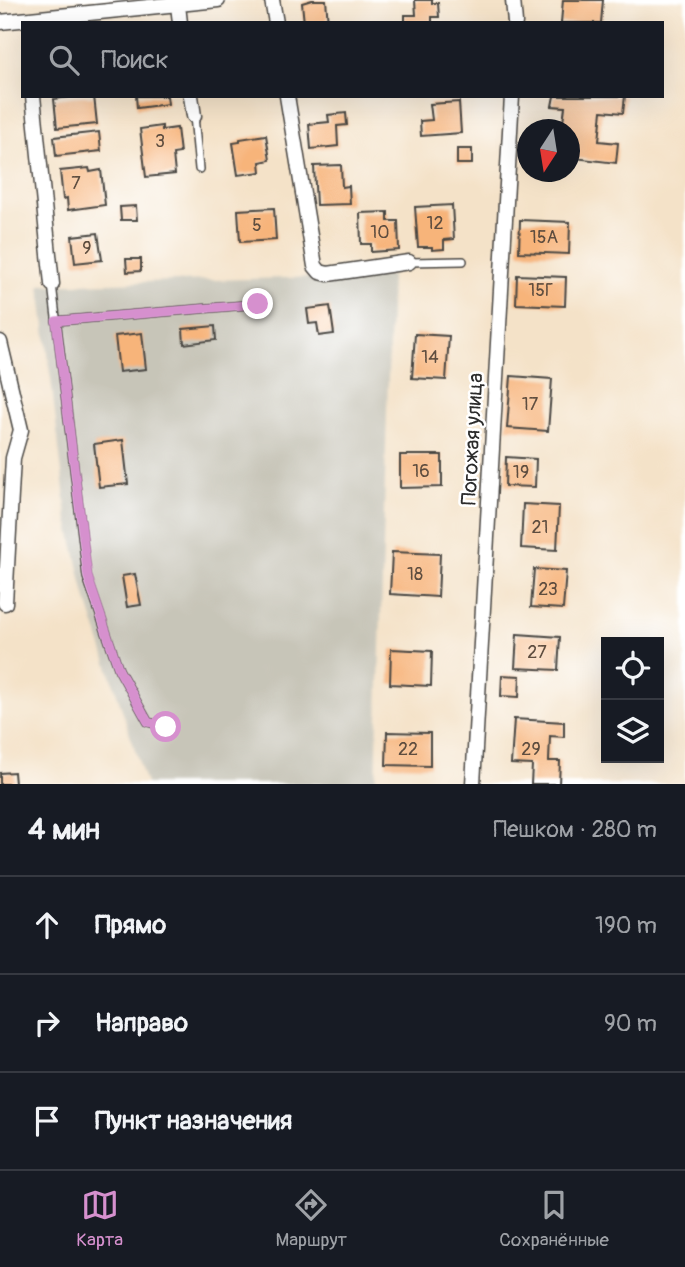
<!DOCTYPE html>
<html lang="ru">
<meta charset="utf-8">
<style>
body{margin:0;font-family:Pangolin,sans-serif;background:#242831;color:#f1f3f6}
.controls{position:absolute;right:21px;bottom:21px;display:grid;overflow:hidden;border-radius:0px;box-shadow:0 7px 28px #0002}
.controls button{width:63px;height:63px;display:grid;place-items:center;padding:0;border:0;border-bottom:2px solid #363941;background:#171b24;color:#f1f3f6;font:35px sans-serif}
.compass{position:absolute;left:517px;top:119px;width:63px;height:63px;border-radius:50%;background:#171b24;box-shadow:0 7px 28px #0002;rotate:192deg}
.stop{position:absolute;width:21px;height:21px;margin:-16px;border:5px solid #d690ce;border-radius:50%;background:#fff}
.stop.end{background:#d690ce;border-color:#fff;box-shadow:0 2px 7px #0008}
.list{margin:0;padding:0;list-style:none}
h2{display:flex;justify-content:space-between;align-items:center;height:91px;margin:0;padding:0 28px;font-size:30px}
h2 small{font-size:23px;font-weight:400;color:#9ea1a6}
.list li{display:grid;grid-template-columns:46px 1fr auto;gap:21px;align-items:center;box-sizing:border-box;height:98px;padding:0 28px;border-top:2px solid #363941}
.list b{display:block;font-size:26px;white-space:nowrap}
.list em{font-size:23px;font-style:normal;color:#9ea1a6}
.icon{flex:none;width:38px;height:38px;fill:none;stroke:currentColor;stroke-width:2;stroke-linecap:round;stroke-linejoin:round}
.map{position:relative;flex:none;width:685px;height:784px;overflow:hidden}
.search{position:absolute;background:#171b24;box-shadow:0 7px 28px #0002;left:21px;right:21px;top:21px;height:77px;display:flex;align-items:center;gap:18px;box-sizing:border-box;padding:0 24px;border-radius:0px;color:#9ea1a6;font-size:26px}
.sheet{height:385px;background:#171b24}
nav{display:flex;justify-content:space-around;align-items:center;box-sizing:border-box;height:98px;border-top:2px solid #363941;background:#171b24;font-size:19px;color:#9ea1a6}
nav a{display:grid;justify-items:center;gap:4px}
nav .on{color:#d690ce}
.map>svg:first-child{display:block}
.industrial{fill:#c7c5b8}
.building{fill:#f7b47a}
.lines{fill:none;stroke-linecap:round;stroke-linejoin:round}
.lane-casing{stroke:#494643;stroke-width:10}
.street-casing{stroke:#494643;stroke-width:17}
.lane{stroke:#fff;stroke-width:7}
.street{stroke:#fff;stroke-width:14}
.route{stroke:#d690ce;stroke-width:9}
.labels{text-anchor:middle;stroke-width:5;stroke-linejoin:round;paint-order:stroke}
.number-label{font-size:18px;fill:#5e4d3f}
.street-label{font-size:21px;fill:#2b2b2b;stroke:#fff}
</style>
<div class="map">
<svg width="685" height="784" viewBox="0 0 685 784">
<rect width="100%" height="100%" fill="#fff"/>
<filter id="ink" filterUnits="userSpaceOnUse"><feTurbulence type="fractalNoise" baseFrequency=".0143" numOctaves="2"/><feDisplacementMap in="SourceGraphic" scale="14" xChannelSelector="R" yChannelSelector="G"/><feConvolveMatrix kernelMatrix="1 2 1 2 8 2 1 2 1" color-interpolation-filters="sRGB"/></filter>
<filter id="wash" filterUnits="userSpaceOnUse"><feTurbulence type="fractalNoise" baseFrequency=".00686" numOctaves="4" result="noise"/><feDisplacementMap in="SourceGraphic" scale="28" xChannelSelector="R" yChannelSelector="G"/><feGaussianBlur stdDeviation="1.57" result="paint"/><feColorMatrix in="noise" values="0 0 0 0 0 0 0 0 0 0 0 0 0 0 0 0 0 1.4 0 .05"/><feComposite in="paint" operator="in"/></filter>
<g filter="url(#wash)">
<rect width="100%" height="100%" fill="#f4e2c8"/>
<path class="industrial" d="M391,275L376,784H146L84,591L67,516L40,285Z"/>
<g id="blocks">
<path class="building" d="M312,0H326L328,23H304L302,3Z
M415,0H432V3H438L439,17H432V23H405V15H416Z
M563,0H603L601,23H561Z
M78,96H94L97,124L57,128L54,99Z
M136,96H167L168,104L137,108Z
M554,96H625L623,113L602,111L599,141L618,143L616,163L575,158L574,165L570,164V130H562L565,107L552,106Z
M459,102L461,133L421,136L420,121L432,120L430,104Z
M346,113L347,125L337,126L338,146L311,149L309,124L329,122L328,115Z
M162,126V130L177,128L180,153L173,154L175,174L146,177L140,129Z
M99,132L101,151L56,156L54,137Z
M266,135L270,160L260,162L261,172L238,175L233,143L240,142V139Z
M457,149H472V164H457Z
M341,165L342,187L349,186L350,204L316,205L314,166Z
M89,168L90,172L101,170L105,205L68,210L67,198L63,199L60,171Z
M452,205L454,239L444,240V249L432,250V247H418L415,207Z
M136,206L137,220H121L120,207Z
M274,208L276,240L240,242L238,210Z
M388,212V221H398L399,250L371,252V244H361L360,213Z
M520,220L570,222L569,254L519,252Z
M98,233L102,260L75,263L72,236Z
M126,259H141V271L127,272Z
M517,275L566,277L565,306L516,304Z
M330,306L334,334L319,336L317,323L309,324L307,309Z
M215,326L216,340L184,344L183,329Z
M142,333L146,369L119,372L115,336Z
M415,334L449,336L446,380L412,378Z
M511,376L552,379L548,431L507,428Z
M123,440L128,484L99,487L94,444Z
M400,455H442V487L400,488Z
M506,457L536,459L535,487L505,486Z
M523,504L559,506L557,550L521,548Z
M392,552L440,554L438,597L390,594Z
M534,569L566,571L563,609L531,607Z
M135,574L141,605L127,607L122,576Z
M517,634L560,637L558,670L515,668Z
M391,649L432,651L431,686L390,684Z
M502,675L520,676L519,697L501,696Z
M514,719L564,722V737L550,736L549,761H560L559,784H531L532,765L511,764Z
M387,732L430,733V766L386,765Z
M14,772L15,784H0V773Z"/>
</g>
</g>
<g filter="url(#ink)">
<use href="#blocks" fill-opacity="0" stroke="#494643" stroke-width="2"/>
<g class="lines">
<defs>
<path id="lane" d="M194,116L199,169
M409,262L463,261
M52,284L87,577L119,670L148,722L166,727
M56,321L258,304"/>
<path id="street" d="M272,0L276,23
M513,0L515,23
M178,5L180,23
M0,22L218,0
M33,96L52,284
M191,96L194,116
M287,96L315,266L320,272L328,274L409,262
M0,342L21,430L13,458L5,603
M473,784L512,96"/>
</defs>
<use href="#lane" class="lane-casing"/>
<use href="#street" class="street-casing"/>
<use href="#lane" class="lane"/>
<use href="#street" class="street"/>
</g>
</g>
<g class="lines" filter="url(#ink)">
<path class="route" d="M166,727L148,722L119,670L88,577L56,321L258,304"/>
</g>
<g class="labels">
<g class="number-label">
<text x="160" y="147">3</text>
<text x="76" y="189">7</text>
<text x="435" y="229">12</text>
<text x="257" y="231">5</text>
<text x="380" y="238">10</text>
<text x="544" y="243">15А</text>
<text x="87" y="254">9</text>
<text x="541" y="296">15Г</text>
<text x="430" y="363">14</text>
<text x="530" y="410">17</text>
<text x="421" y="477">16</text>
<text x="521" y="478">19</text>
<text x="540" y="533">21</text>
<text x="415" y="580">18</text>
<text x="548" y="595">23</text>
<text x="537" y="658">27</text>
<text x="408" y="755">22</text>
<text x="531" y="755">29</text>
</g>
<g class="street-label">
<text transform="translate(472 439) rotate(-87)" y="7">Погожая улица</text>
</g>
</g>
</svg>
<div class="controls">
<button><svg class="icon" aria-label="locate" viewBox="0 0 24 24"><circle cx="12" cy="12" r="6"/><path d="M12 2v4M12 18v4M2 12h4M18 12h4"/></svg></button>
<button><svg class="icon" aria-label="layers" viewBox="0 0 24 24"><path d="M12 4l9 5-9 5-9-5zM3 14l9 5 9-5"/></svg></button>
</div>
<svg class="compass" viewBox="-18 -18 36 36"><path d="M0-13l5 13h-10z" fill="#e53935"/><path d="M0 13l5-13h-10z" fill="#9ea1a6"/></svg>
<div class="stop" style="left:166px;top:727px"></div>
<div class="stop end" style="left:258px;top:304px"></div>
<div class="search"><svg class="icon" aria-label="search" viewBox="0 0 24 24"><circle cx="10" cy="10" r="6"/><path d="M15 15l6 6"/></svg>Поиск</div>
</div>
<section class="sheet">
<h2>4 мин<small>Пешком · 280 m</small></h2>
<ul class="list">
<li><svg class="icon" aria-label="ahead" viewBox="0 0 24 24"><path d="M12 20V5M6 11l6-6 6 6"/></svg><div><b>Прямо</b></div><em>190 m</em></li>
<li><svg class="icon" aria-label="right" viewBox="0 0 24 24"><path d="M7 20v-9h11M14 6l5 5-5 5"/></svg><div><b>Направо</b></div><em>90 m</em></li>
<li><svg class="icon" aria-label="arrive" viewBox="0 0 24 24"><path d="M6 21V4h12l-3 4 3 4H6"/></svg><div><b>Пункт назначения</b></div></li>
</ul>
</section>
<nav>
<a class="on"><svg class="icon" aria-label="map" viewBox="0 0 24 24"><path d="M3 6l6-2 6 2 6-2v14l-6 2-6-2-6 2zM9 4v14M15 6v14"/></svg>Карта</a>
<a><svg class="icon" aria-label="directions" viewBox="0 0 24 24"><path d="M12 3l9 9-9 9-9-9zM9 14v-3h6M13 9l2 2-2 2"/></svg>Маршрут</a>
<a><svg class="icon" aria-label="saved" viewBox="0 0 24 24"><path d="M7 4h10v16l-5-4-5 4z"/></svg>Сохранённые</a>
</nav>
